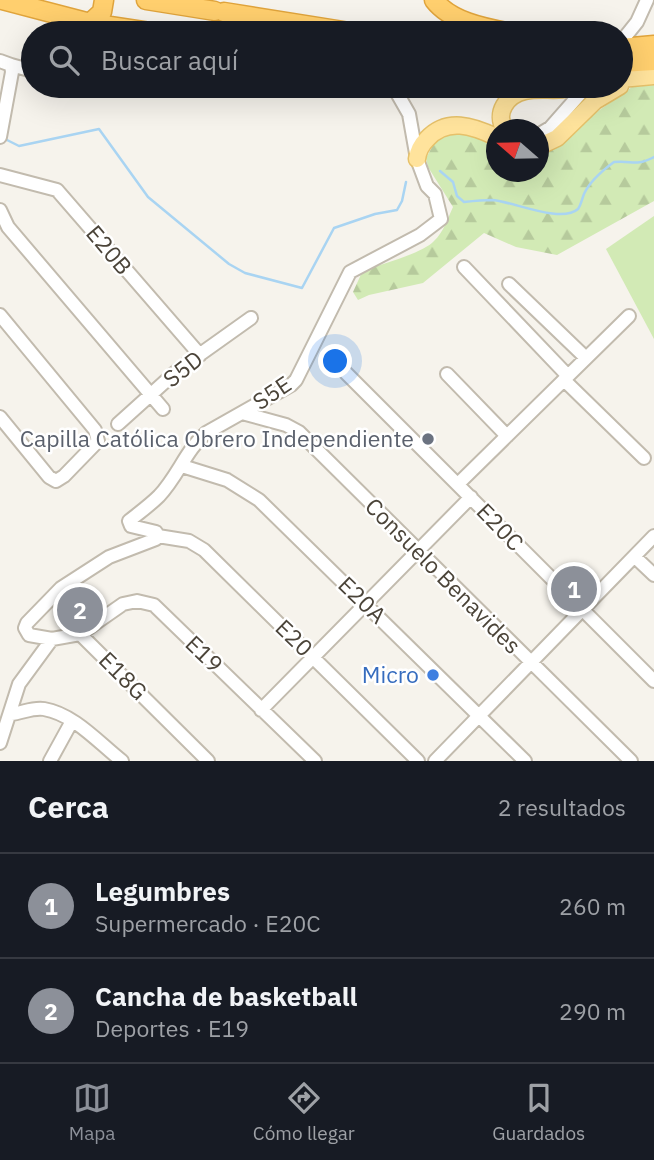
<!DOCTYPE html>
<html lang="es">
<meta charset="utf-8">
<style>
body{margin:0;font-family:"IBM Plex Sans",sans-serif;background:#20242c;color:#f1f3f6}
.compass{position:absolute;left:486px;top:119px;width:63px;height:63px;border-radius:50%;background:#171b24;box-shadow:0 7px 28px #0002;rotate:290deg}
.you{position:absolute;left:336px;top:362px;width:24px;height:24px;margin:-18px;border:5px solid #fff;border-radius:50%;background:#1a73e8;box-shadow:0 0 0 10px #1a73e833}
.badge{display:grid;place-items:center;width:46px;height:46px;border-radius:50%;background:#8c9099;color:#fff;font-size:23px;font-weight:700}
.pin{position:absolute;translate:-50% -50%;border:4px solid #fff;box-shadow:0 2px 7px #0006}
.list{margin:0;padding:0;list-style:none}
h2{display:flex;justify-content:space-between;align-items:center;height:91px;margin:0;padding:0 28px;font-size:30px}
h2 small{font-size:23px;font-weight:400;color:#9ea1a6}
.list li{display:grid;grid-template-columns:46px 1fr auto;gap:21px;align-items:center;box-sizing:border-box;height:105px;padding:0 28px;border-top:2px solid #363941}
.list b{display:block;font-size:26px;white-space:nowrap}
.list p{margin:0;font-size:23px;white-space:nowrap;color:#9ea1a6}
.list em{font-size:23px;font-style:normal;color:#9ea1a6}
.icon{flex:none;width:38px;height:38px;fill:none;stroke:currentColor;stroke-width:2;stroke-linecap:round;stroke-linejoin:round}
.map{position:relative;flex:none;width:654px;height:761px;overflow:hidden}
.search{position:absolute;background:#171b24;box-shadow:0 7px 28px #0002;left:21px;right:21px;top:21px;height:77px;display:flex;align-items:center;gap:18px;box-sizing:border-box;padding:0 24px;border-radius:38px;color:#9ea1a6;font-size:26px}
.sheet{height:301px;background:#171b24}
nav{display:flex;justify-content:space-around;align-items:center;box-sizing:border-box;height:98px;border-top:2px solid #363941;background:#171b24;font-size:19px;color:#9ea1a6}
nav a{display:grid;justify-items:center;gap:4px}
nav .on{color:#8c9099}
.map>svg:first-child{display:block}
.forest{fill:url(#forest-firs)}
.garden{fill:#d2eab5}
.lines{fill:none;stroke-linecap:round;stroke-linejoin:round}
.stream{stroke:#a9d4f2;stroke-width:2.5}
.minor-casing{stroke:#c2bbae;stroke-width:16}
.major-casing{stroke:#e6c16a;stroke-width:19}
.highway-casing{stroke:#e0a43c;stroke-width:21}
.minor{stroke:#fff;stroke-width:12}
.major{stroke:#ffe39c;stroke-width:16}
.highway{stroke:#ffcf6e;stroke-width:18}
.worship-dot{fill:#6b7280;stroke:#fff;stroke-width:2.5}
.shop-dot{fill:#3f7fe0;stroke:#fff;stroke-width:2.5}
.labels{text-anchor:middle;stroke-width:5;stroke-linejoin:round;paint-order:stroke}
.street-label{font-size:23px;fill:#4b4439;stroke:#fff}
.worship-label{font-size:23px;fill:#5b616d;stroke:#fff;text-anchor:end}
.shop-label{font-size:23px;fill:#366cbe;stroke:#fff;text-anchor:end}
</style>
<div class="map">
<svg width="654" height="761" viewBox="0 0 654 761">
<defs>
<pattern id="forest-firs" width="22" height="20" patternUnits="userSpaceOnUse" patternTransform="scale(1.75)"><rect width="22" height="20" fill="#d2eab5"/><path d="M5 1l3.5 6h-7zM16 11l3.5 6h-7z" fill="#b6ca9c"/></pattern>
</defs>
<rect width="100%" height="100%" fill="#f6f3ec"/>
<path class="forest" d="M654,85V201L557,255L516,247L484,233L423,283L369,295L358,300L353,292L363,270C380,265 423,253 434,241C443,233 448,218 453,207L428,167L426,158L437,138L458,132L496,142V172H538L539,153L632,87Z"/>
<path class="garden" d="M654,216V339L606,249Z"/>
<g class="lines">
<path class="stream" d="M3,138L19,146L99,129L148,197L229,264L245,273L302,288L334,228L375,214L397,210L402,201L406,182
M440,171L453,182L457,196L464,202C473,201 482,200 492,200C512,201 561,224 578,209C581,205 582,199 584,194C590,181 603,170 614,162C633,160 634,167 654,157"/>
<defs>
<path id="minor" d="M621,42L637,22L647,0
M0,61L11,65L12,72L0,137
M11,65L33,71
M538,135L550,128L587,86
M0,175L57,190L200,355
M0,210L8,227L163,409
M464,267L568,376
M509,284L586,358
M0,315L95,430L98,441L64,476L56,481L49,477L0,417
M346,373L654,681
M447,374L507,436
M564,380L644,458
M242,413L286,425L299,432L631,761
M118,424L178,370L251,318
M182,466L227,480L259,500L525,761
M458,484L629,316
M158,536L189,541L204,550L418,761
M635,557L654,575
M80,634L123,604L137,601L154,605L315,761
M261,710L471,497
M11,714C22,713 33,707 44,709C74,714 99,743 122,761
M0,743L19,684L52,639
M50,761L72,721
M208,761L80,634L52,639L29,635L25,628L27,623L61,588L109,557L156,539L158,536L156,532L131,526L129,521C139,513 150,505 159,496C178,476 186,450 206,433L291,385L296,380L350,272L420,235L441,219L435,194L427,186L417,159L409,114L393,86
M435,761L654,536"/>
<path id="major" d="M621,79L654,76
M505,130C494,113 507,95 525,91C542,87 560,93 577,86
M538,147L557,138L595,101L620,86
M417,159C418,150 421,145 427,139C447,117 473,126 496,137"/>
<path id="highway" d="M2,0L90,23L156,33
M146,0L215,11
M434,0C451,22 485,28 511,33
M224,12L356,33
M90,23L102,12L104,0
M621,48L654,45
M621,63L654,61"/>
</defs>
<use href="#minor" class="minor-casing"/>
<use href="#major" class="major-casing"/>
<use href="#highway" class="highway-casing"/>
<use href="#minor" class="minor"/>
<use href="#major" class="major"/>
<use href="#highway" class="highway"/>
</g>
<circle class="worship-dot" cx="428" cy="439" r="7"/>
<circle class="shop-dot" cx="433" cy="675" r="7"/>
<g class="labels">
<g class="street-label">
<text transform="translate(109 250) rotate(50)" y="8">E20B</text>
<text transform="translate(183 369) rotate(-38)" y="8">S5D</text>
<text transform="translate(272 393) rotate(-34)" y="8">S5E</text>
<text transform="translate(500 527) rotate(46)" y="8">E20C</text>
<text transform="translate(443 576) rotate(45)" y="8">Consuelo Benavides</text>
<text transform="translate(362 600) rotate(44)" y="8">E20A</text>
<text transform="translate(294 638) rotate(44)" y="8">E20</text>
<text transform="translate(204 654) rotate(44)" y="8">E19</text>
<text transform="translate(123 676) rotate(45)" y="8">E18G</text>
</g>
<g class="worship-label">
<text x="414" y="447">Capilla Católica Obrero Independiente</text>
</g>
<g class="shop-label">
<text x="419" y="683">Micro</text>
</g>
</g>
</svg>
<svg class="compass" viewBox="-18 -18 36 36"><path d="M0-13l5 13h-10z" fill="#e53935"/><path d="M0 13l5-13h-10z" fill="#9ea1a6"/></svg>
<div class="you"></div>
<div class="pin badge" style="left:574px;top:589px">1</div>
<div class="pin badge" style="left:80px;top:610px">2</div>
<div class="search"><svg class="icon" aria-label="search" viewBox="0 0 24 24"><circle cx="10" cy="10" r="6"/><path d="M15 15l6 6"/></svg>Buscar aquí</div>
</div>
<section class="sheet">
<h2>Cerca<small>2 resultados</small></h2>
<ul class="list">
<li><span class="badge">1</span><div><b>Legumbres</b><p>Supermercado · E20C</p></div><em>260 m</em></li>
<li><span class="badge">2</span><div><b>Cancha de basketball</b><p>Deportes · E19</p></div><em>290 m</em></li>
</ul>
</section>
<nav>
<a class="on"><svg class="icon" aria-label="map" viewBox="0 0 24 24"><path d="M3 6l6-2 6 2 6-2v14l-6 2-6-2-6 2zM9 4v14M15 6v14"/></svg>Mapa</a>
<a><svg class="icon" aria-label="directions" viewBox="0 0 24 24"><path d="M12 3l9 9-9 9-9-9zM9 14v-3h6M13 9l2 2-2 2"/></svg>Cómo llegar</a>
<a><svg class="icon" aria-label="saved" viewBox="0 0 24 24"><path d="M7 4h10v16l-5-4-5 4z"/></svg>Guardados</a>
</nav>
